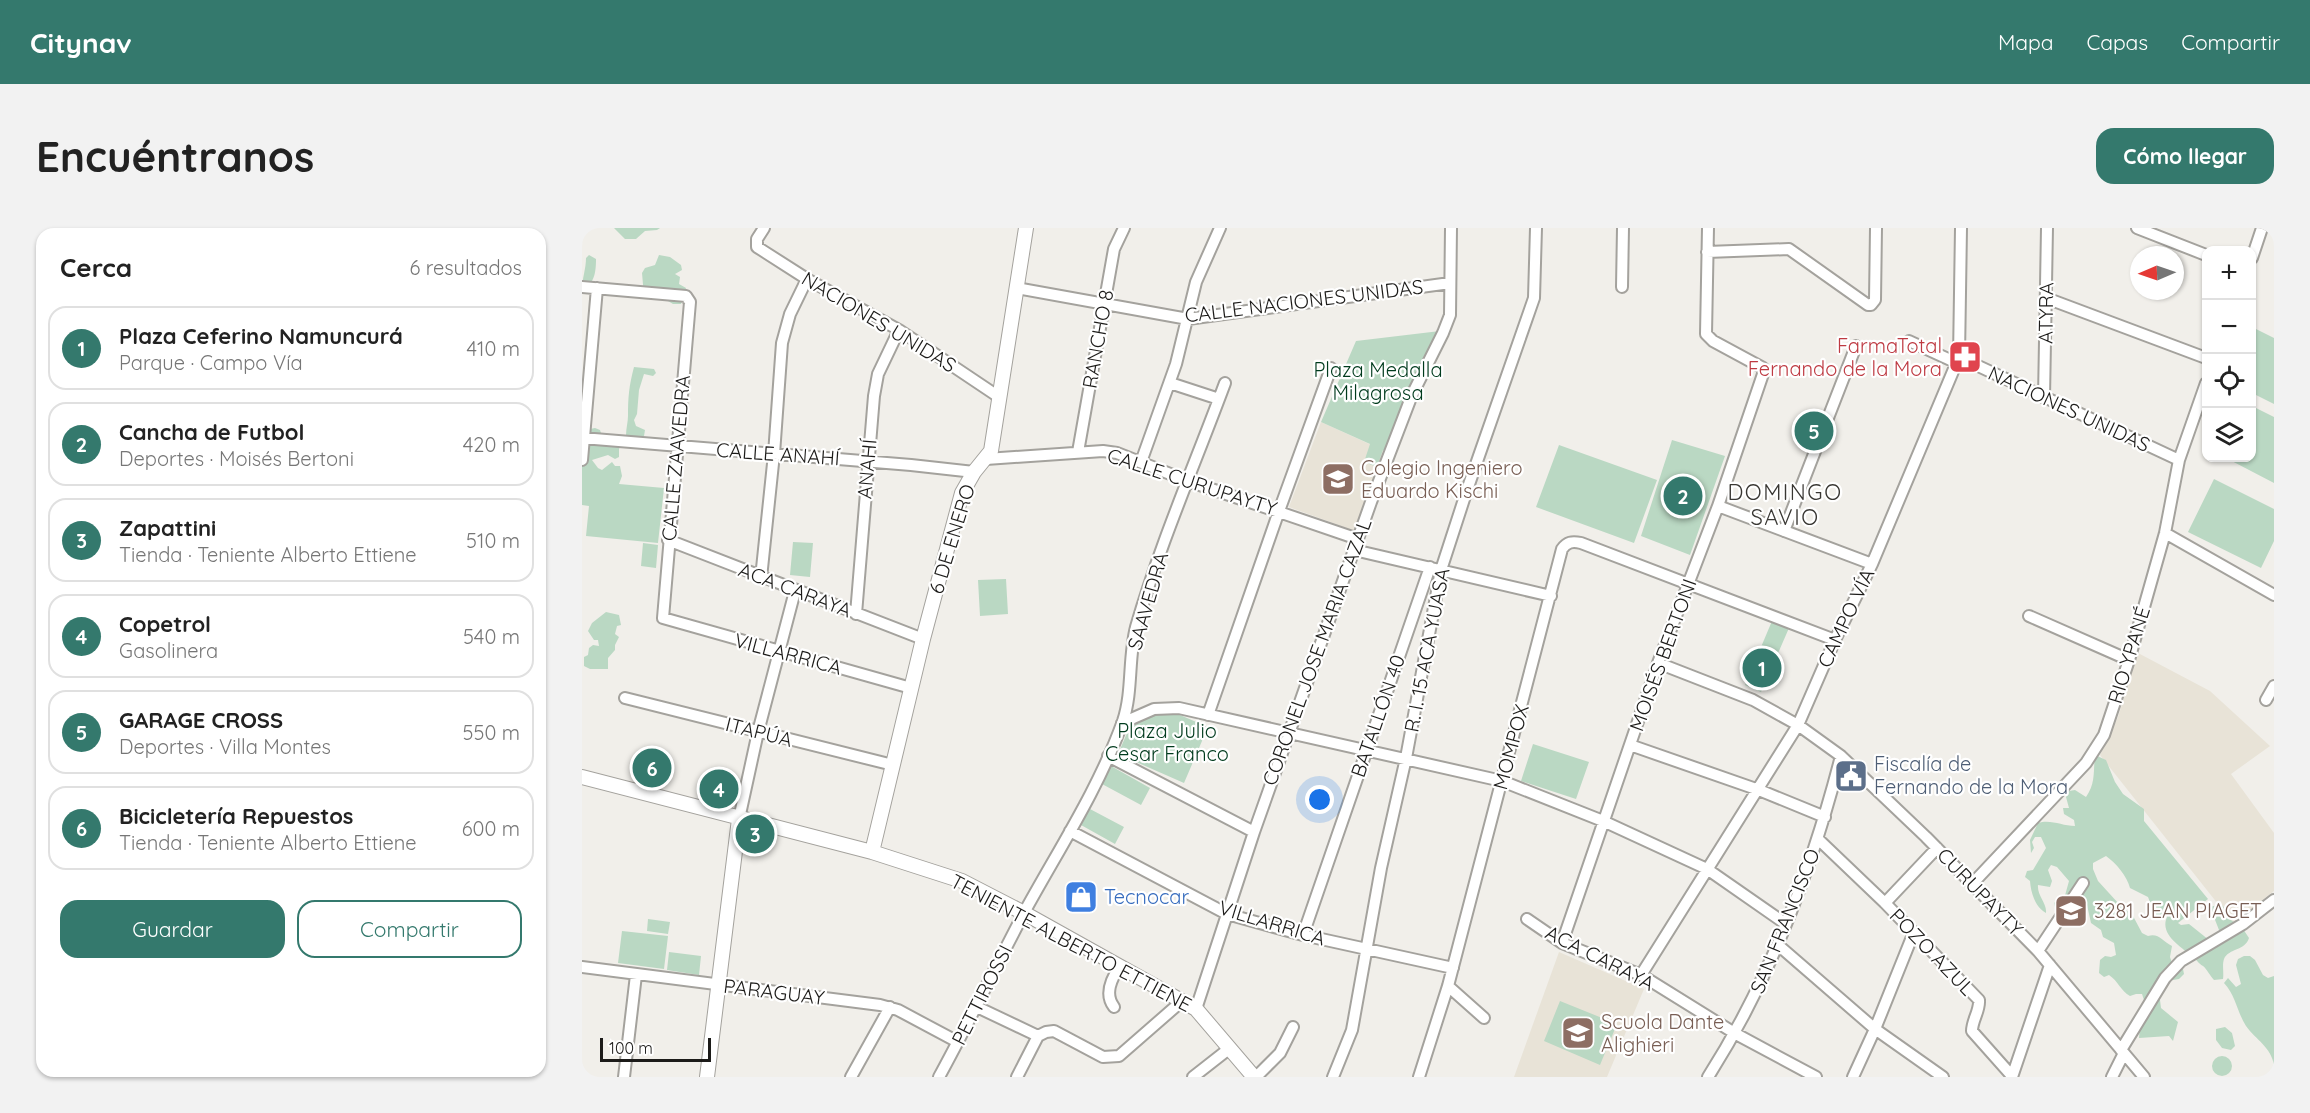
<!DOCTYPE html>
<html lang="es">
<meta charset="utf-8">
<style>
body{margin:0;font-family:Quicksand,sans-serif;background:#f2f2f2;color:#222}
.controls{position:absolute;right:18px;top:18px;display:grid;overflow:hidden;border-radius:12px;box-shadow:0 2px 4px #0004}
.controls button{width:54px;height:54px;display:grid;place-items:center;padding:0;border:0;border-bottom:2px solid #e0e0e0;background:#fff;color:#222;font:30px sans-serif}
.compass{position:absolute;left:1548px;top:18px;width:54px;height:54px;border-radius:50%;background:#fff;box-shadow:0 2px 4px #0004;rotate:268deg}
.scale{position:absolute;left:18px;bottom:15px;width:111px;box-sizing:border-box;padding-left:6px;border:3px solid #1c1b19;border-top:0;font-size:16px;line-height:21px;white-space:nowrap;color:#1c1b19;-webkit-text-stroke:4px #fff;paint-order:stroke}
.you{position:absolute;left:738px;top:572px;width:21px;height:21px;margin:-15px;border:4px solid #fff;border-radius:50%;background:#1a73e8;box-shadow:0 0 0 9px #1a73e833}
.badge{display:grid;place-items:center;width:39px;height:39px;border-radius:50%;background:#34796d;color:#fff;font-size:20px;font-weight:700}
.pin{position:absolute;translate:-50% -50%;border:3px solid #fff;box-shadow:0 2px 6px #0006}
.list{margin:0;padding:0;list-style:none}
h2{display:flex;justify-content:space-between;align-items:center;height:78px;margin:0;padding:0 24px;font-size:26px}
h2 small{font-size:20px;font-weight:400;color:#767676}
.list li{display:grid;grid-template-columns:39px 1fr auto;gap:18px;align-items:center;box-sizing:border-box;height:84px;margin:0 12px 12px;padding:0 12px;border:2px solid #e0e0e0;border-radius:18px}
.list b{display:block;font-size:22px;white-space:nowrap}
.list p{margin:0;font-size:20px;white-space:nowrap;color:#767676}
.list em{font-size:20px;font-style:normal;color:#767676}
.actions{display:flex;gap:12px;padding:18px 24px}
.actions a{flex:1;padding:14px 0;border:2px solid #34796d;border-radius:18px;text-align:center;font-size:21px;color:#34796d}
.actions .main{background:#34796d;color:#fff}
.icon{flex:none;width:33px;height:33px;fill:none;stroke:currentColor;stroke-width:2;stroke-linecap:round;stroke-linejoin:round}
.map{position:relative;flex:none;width:1692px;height:849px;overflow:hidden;border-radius:18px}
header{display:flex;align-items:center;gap:36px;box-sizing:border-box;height:84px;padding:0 30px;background:#34796d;color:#fff}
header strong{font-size:28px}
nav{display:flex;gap:33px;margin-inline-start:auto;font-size:21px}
.intro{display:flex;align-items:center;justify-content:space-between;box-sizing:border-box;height:144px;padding:0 36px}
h1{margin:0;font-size:42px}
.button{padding:15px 27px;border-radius:18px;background:#34796d;color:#fff;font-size:21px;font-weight:700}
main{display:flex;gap:36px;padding:0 36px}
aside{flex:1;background:#fff;border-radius:18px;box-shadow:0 2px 4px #0004}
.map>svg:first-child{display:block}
.built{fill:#e8e3d7}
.green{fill:#bad8c3}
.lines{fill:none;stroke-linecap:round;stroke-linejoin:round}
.minor-casing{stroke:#a4a29d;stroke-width:14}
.major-casing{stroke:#a4a29d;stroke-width:16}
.minor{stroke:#fff;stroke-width:10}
.major{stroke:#fff;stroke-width:14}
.labels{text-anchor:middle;stroke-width:4.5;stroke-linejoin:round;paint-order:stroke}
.street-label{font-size:20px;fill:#1c1b19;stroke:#fff}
.health-label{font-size:20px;fill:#be3a42;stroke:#fff;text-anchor:end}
.park-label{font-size:20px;fill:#003b1d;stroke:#fff}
.education-label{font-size:20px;fill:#785e54;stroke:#fff;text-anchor:start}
.service-label{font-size:20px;fill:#4e5e75;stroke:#fff;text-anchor:start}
.shop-label{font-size:20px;fill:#366cbe;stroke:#fff;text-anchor:start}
.quarter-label{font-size:22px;letter-spacing:1.5px;fill:#393733;stroke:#fff}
</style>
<header>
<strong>Citynav</strong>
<nav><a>Mapa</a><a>Capas</a><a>Compartir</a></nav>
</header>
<div class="intro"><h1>Encuéntranos</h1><a class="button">Cómo llegar</a></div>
<main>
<aside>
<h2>Cerca<small>6 resultados</small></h2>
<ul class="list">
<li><span class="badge">1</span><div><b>Plaza Ceferino Namuncurá</b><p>Parque · Campo Vía</p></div><em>410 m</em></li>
<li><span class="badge">2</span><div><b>Cancha de Futbol</b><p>Deportes · Moisés Bertoni</p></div><em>420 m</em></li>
<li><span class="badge">3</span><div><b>Zapattini</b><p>Tienda · Teniente Alberto Ettiene</p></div><em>510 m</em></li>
<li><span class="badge">4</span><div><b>Copetrol</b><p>Gasolinera</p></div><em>540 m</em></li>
<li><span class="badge">5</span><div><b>GARAGE CROSS</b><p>Deportes · Villa Montes</p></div><em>550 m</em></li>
<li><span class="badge">6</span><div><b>Bicicletería Repuestos</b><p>Tienda · Teniente Alberto Ettiene</p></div><em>600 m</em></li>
</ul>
<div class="actions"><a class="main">Guardar</a><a>Compartir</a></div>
</aside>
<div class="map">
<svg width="1692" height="849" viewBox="0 0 1692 849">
<rect width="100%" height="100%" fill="#f1efea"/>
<path class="built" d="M739,194L805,224L773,303L707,279Z
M1556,425L1628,463L1688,518L1649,546L1692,605V663L1651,695L1518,527L1536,489Z
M977,724L1062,761L1025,849H932Z"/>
<path class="green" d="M32,0H78L75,2L63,3L54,11H43Z
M7,27L14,31C14,43 13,56 0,62C0,50 4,41 4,30Z
M77,27L88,29L99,37L100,42L93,46L98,49L97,56L104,60L99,76H91L86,73V70L70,71L62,68L60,45L63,40L73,37Z
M1674,101L1692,110V176L1670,165V110Z
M858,103L805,224L801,222L795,239L782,234L788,216L739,194L774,113Z
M52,139L72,141L74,145L71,148L62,146L57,162L55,186L52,192L54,198L63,202L62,208L47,210L44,208C44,200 46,194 46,188C46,169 47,158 52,139Z
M1670,178L1692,189V255L1644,230H1670Z
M13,200L18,202L20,208H35L39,217L37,221V229L33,231L26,227L10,232L16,240L20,242L30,234L33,238H38L40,248L37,256L82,260L76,315L4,308L7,278L0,277V223L8,201Z
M1090,212L1143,228L1108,327L1059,308Z
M977,217L1075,252L1052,315L954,279Z
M1632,251L1692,281V313L1679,340L1606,304Z
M211,314L231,315L228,349L208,347Z
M61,315L76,317L74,340L59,338Z
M424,351L426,386L398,388L396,352Z
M24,384L37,387L39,397L35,398L33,406L37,409L33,417V422L26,430V441H8L2,438V429L6,427L7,420L11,417L17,418L16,412H12L6,403L10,395Z
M1190,393L1207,400L1179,464L1163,457Z
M591,484L626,499L602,555L536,526L548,498L573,486Z
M951,516L1007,534L994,571L939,553Z
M1513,527L1524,532L1533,554L1541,566L1562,581V593L1626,671L1596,695L1599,697L1607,696L1627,712L1637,705V702L1628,679L1639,676L1648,686L1649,692L1661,701L1667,710C1663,723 1647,720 1642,731C1640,737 1642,745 1641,751L1632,752C1628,748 1625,741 1621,738C1616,735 1615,732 1611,729C1600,719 1577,707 1585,689L1580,682V688L1573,687L1566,669L1548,660C1545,648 1534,635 1524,628L1511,635V641L1516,653L1537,676L1551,688L1560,705L1566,708C1577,705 1580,713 1590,718L1588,729L1590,735L1601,741L1602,746L1597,751L1580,754L1572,766L1578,772L1579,780L1596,794L1591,813L1587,808L1557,810L1559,785L1562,772L1560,766H1554L1548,768C1539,763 1536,753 1527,747L1522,749L1517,745L1518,732L1523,728L1529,729L1534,727L1532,715L1521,709L1519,702L1509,695L1505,677L1494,673L1475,687L1472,675L1476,670L1482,671L1487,653L1475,639L1469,637L1466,642L1470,653L1468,659L1456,657C1455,668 1465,675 1464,685C1453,679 1449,665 1448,653L1443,649L1445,643L1451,642L1464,620L1459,609H1453L1450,614L1452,620L1449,625L1448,612L1456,595C1469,591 1480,598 1493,598L1492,592L1482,586L1481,580H1487L1484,569L1487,563L1493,562L1504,569C1514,555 1511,543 1513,527Z
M529,538L568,560L559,577L520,556Z
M508,581L542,599L533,616L499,597Z
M66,691L88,694L86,706L65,703Z
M40,703L86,708L82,741L36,735Z
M87,724L119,728L117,747L85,742Z
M1662,728H1668L1673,732L1681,747L1686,750L1692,748V837C1689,819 1674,812 1664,798C1655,784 1654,768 1642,755L1646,750L1654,759L1659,756L1654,737L1656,731Z
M978,773L1035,796L1018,837L962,813Z
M1643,799L1650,805L1653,818L1649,822L1640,820L1634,812V801Z
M1630 838a10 10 0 1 1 20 0a10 10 0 1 1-20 0Z"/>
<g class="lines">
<defs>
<path id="minor" d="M182,0L175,11V19L225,51L317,102L417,169
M1555,0L1624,27
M1125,24L1207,21L1286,77H1289L1293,72L1294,0
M1670,30L1680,0
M0,59L104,68L108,74L81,390L329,460
M1040,59L1041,0
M434,60L606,91L868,55
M1464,70L1624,130
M1327,113L1375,135
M1377,129L1597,232
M588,155L637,171
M1462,170L1465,0
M0,210L329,237L392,244
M496,224L532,21L542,0
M404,231L521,223L535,225L606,253L776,311
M0,232L15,60
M559,234L594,136L614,54L638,0
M1136,278L1290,336
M1202,303L1274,118
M1583,305L1692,367
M86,312L341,411
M772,322L969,368
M179,350L192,226L200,115L208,86L225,51
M274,386L292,168L296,146L317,102
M1447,388L1547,432
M1076,435L1171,472L1216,497L1259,528L1344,609L1456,723L1562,849
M43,470L311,537
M1684,472L1692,458
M626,487L697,283L749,140
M540,495L572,481L597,480L920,553L1021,593L1125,641L1204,696
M1048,517L1177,562L1243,589
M526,528L672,604
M157,591L176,504L213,363
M488,603L645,686L721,707L871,740
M1236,611L1303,675L1397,772C1398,783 1390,792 1390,803L1430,848
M1391,655L1504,535L1522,507L1547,432L1583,305L1597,232L1624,155
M1303,675L1355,620
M945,691L980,715L1059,747L1154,806L1234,849
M721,707L848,339
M980,715L1076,435L1136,278L1182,143L1181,140L1131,113L1124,106L1126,0
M1196,717L1293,801L1361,849
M1456,723L1501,655
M0,739L298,777L316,782L376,814
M1059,747L1216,497L1253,412L1290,336L1377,129L1379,0
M866,758L902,790
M395,779L456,808L464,804L472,803L521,829L537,828L600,773
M532,779C522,766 529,751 538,738
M614,781L672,604L789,274L830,167L861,105L868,87L869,0
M1539,822L1583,750L1599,733L1661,696L1692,672
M42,849L54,747
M269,849L308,779
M357,849C387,794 414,738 443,683C477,621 517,560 541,493C551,463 546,430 554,399C578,316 613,236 643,155
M435,849L456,808
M611,849L648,820
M674,849L698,825L711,799
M751,849L770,802L799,640L824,530L859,342L884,265L952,70L954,0
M837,849L866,758L980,321C985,314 990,313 999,315L1253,412
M1126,849C1189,750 1230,641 1259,528
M1271,849L1293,801L1332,704
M1430,849L1468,737
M1530,849L1542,825"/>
<path id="major" d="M0,549L290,624L380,653L442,685L614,781L672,849
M290,624L341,411L380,265L392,244L409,223L444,0
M125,849L157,591"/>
</defs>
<use href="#minor" class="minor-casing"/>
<use href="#major" class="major-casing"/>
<use href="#minor" class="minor"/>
<use href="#major" class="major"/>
</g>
<defs>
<symbol id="pharmacy-square" viewBox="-11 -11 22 22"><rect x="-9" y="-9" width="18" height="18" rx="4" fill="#e0444e" stroke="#fff"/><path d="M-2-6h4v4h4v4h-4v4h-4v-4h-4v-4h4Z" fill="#fff"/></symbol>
<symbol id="school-square" viewBox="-11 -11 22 22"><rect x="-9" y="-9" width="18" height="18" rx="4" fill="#8d6e63" stroke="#fff"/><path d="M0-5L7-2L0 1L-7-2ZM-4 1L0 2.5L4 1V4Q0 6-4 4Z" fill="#fff"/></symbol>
<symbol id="civic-square" viewBox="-11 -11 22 22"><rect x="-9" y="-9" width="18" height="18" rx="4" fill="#5c6f8a" stroke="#fff"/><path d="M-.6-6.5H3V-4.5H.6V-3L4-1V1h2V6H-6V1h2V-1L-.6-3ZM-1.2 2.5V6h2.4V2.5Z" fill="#fff"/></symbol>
<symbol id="shop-square" viewBox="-11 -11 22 22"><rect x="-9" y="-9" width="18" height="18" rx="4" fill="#3f7fe0" stroke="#fff"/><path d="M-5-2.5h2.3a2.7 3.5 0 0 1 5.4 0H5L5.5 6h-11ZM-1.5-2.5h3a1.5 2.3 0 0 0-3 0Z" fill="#fff"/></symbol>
</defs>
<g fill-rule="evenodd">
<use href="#pharmacy-square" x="1364" y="110" width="38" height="38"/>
<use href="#school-square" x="737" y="232" width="38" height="38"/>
<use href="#civic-square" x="1250" y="529" width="38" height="38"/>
<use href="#shop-square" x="480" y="650" width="38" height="38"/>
<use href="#school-square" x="1470" y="664" width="38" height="38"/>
<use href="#school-square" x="977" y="786" width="38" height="38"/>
</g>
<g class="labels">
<g class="street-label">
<text transform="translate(722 73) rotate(-7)" y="7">CALLE NACIONES UNIDAS</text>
<text transform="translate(1464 85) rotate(-89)" y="7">ATYRA</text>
<text transform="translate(297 94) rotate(31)" y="7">NACIONES UNIDAS</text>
<text transform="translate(516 111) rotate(-80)" y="7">RANCHO 8</text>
<text transform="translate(1487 181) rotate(25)" y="7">NACIONES UNIDAS</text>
<text transform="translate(196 226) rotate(4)" y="7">CALLE ANAHÍ</text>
<text transform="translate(94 230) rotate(-85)" y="7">CALLE ZAAVEDRA</text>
<text transform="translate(285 241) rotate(-85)" y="7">ANAHÍ</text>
<text transform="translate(610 254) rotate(18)" y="7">CALLE CURUPAYTY</text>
<text transform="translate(370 311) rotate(-73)" y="7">6 DE ENERO</text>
<text transform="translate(213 362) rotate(21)" y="7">ACA CARAYA</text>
<text transform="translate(566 373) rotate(-74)" y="7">SAAVEDRA</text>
<text transform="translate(1264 390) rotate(-65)" y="7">CAMPO VÍA</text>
<text transform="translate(845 422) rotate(-79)" y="7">R. I. 15 ACA YUASA</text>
<text transform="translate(735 424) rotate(-70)" y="7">CORONEL JOSE MARIA CAZAL</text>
<text transform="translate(206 426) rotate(15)" y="7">VILLARRICA</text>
<text transform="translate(1081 427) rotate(-70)" y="7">MOISÉS BERTONI</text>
<text transform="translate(1547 427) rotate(-73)" y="7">RIO YPANÉ</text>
<text transform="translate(796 488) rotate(-71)" y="7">BATALLÓN 40</text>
<text transform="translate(177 504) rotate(14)" y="7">ITAPÚA</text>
<text transform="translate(929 519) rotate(-75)" y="7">MOMPOX</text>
<text transform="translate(1398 664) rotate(46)" y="7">CURUPAYTY</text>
<text transform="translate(1203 693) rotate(-68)" y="7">SAN FRANCISCO</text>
<text transform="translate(690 695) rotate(17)" y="7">VILLARRICA</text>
<text transform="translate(489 715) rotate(28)" y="7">TENIENTE ALBERTO ETTIENE</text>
<text transform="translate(1350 724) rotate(46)" y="7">POZO AZUL</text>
<text transform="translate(1018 730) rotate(27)" y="7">ACA CARAYA</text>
<text transform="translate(192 764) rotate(7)" y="7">PARAGUAY</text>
<text transform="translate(400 767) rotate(-63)" y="7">PETTIROSSI</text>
</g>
<g class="health-label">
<text x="1360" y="125">FarmaTotal<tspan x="1360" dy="23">Fernando de la Mora</tspan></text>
</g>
<g class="park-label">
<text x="796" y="149">Plaza Medalla<tspan x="796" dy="23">Milagrosa</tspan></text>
<text x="585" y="510">Plaza Julio<tspan x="585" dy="23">Cesar Franco</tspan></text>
</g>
<g class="education-label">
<text x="779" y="247">Colegio Ingeniero<tspan x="779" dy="23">Eduardo Kischi</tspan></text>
<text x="1512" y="690">3281 JEAN PIAGET</text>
<text x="1019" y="801">Scuola Dante<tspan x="1019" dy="23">Alighieri</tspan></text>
</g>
<g class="service-label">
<text x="1292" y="543">Fiscalía de<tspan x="1292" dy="23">Fernando de la Mora</tspan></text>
</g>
<g class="shop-label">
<text x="522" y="676">Tecnocar</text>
</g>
<g class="quarter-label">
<text x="1203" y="272">DOMINGO<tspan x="1203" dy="25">SAVIO</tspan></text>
</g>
</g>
</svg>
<div class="controls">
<button>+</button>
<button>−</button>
<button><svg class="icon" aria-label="locate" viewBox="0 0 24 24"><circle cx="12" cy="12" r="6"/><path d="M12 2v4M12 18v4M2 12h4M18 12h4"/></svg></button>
<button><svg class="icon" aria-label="layers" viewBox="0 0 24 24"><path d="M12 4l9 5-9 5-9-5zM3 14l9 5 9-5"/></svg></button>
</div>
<svg class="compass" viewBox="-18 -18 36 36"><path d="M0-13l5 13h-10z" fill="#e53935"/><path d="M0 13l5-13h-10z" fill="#767676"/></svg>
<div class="scale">100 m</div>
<div class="you"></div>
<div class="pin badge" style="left:1180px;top:440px">1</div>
<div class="pin badge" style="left:1101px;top:268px">2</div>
<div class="pin badge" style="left:173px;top:606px">3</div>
<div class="pin badge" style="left:137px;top:561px">4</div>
<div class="pin badge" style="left:1232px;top:203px">5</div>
<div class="pin badge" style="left:70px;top:540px">6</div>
</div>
</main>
